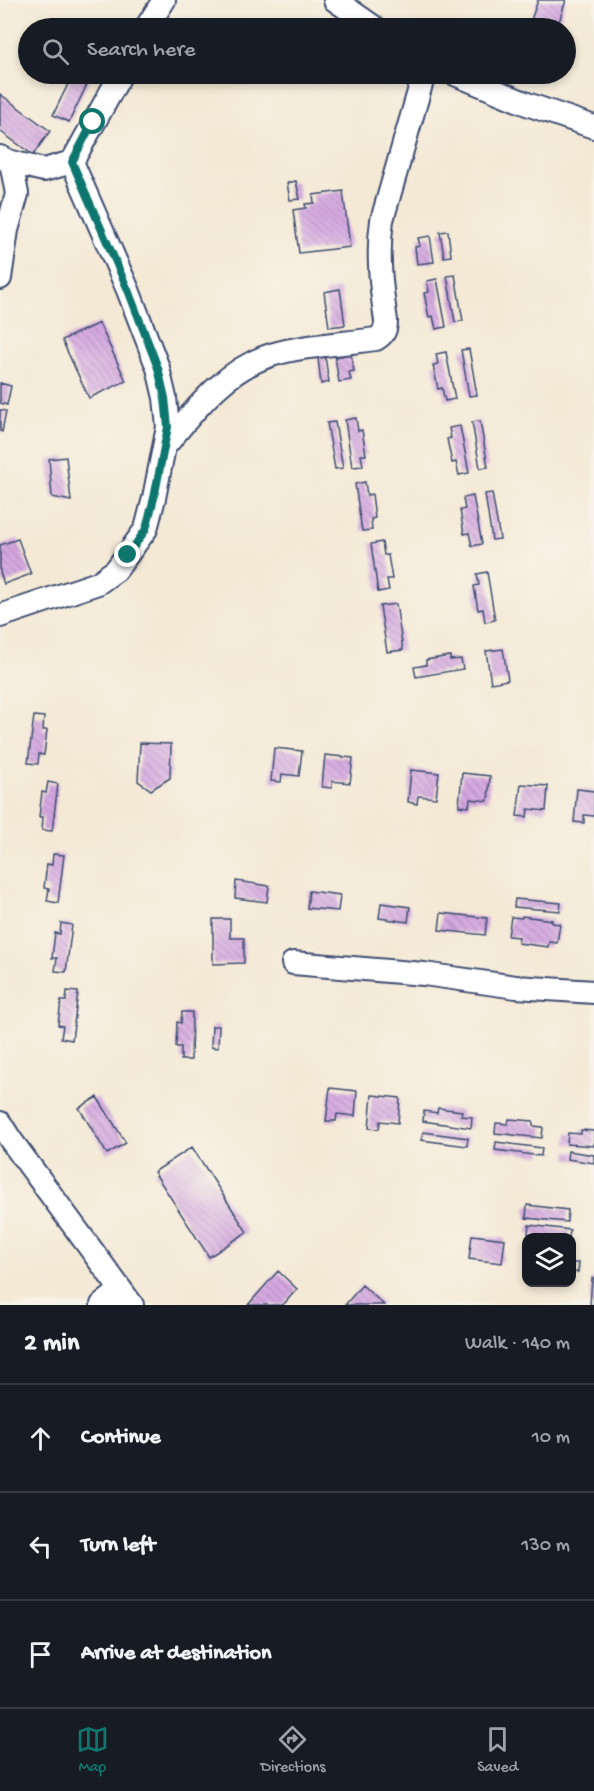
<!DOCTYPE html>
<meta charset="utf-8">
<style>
body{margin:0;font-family:"Gochi Hand",sans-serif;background:#20242c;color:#f1f3f6}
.controls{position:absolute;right:18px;bottom:18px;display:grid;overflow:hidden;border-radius:12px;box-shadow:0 3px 9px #0003}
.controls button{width:54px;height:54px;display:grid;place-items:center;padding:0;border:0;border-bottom:2px solid #363941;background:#171b24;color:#f1f3f6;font:30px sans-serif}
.stop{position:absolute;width:18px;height:18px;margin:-14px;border:4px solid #0f766e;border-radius:50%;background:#fff}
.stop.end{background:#0f766e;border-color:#fff;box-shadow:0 2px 6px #0008}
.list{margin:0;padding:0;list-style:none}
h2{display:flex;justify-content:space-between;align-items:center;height:78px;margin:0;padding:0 24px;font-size:26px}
h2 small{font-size:20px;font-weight:400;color:#9ea1a6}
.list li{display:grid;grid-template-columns:39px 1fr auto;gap:18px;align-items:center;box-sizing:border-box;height:108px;padding:0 24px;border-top:2px solid #363941}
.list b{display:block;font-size:22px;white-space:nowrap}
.list em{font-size:20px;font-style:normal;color:#9ea1a6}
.icon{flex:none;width:33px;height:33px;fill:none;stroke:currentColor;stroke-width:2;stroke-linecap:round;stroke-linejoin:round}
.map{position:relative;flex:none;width:594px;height:1305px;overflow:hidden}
.search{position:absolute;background:#171b24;box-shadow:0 3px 9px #0003;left:18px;right:18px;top:18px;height:66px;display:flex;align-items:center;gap:15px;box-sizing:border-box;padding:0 21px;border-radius:33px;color:#9ea1a6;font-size:22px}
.sheet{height:402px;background:#171b24}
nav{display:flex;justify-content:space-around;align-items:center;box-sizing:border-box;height:84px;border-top:2px solid #363941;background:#171b24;font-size:16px;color:#9ea1a6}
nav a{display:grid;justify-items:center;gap:3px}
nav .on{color:#0f766e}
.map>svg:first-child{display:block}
.building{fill:url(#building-back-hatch)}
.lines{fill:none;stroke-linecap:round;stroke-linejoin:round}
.minor-casing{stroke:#3c4b70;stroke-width:26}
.minor{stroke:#fff;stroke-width:22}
.route{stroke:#0f766e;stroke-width:8}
</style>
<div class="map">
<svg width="594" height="1305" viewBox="0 0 594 1305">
<defs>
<pattern id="building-back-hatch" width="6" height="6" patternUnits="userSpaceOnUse" patternTransform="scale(1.5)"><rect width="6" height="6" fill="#d6a8e2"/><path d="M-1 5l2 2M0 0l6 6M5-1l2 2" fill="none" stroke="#ad89ba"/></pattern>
</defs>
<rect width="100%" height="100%" fill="#f7f3e8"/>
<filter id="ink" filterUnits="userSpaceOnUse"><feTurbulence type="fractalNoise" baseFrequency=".0167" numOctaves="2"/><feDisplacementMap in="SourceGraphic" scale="12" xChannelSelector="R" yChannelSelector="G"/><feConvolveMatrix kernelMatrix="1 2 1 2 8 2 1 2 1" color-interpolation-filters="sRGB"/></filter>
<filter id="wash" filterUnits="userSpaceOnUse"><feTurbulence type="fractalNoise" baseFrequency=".008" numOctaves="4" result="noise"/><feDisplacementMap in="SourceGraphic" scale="24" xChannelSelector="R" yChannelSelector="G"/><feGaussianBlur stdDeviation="1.35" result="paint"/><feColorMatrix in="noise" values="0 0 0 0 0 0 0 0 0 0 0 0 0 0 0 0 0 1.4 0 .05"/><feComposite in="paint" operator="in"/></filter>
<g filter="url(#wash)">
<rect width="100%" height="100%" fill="#f4e9d5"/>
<g id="blocks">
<path class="building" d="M538,0H566L557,28L531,20Z
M73,74H92L69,122L53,115Z
M0,94L50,131L33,155L0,131Z
M296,181L300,199L290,200L287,183Z
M343,191L350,247L299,253L293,210L306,208L305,204L314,203L313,195Z
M448,231L451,256L444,257L440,232Z
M430,236L434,262L417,264L415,247L420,246L418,238Z
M455,275L463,321L455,322L447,276Z
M437,279L446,327L436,329L433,316L429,317L424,293L429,292L427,281Z
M340,289L345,325L329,327L324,292Z
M99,323L126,381L89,398L62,340Z
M469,349L477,395L469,396L461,350Z
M446,352L455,399L445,401L442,388L438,389L433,365L438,364L436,354Z
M351,354L354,371L349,372L351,380L339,382L335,357Z
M325,357L329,382L321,384L318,358Z
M0,383L11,386L7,405L0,403Z
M0,410L6,411L2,432L0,431Z
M356,418L358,431L362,430L366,455H361L363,466L352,467L345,420Z
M480,421L488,467L480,468L472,422Z
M335,422L343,468L335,469L327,423Z
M460,426L469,473L459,475L456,462L452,463L447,439L451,438L449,428Z
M66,457L71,501L52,497L49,459Z
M365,482L367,495L372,494L375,518L371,519L372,530L362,531L355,484Z
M492,493L500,539L492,540L485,494Z
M473,496L482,544L472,546L469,533L464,534L460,510L465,509L463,498Z
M18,539L31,574L4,584L0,572V545Z
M382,542L384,555H388L392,579H387L389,590L378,592L371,544Z
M487,572L495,620L485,622L483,609L478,610L474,586L479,585L477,574Z
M396,604L403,650L387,652L380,606Z
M503,649L508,680L491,683L486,651Z
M450,656V660L461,659L463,669L416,677L414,667L426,665V660Z
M34,716L44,717L43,730H47L44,755L39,754L38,764L28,763Z
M140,743L171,744L170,778L151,790L138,781Z
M274,748L302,751L299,776L282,774L281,782L271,781Z
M325,755L353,758L350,783L332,781V788L322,787Z
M411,770L439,773L436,798L418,796L417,804L408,802Z
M462,773L490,776L488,801L470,799L469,807L459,806Z
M48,782L58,784L52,831L42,830L43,817H39L42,792L46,793Z
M521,784L548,786L546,811L528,809L527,817L517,816Z
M577,789L594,791V816L584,815V823L574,822Z
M53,854L64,855L58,903L47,901L49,889L44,888L47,864L52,865Z
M236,881L269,886L267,902L235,898Z
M309,891L340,895L338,911L307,908Z
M515,899L561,903L560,911L514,907Z
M381,903L410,907L408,922L379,918Z
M441,913L487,918L485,935L439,930Z
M522,916L552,920V923L560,924L557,943L549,942L548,947L518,943L519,937L508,936L511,917L522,918Z
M213,919H230V938H244V963L213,964Z
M61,923L72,925L66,972L55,971L57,958H52L55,933L60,934Z
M67,991L78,992L72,1040L61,1038L63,1026L58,1025L61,1001H66Z
M182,1012H192L191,1060H181V1047H176L177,1022L181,1023Z
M212,1026H219L218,1048L211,1047Z
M330,1088L357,1091L355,1116L337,1114L336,1121H326Z
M372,1095L400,1098L398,1123L380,1121L379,1129L369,1128Z
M97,1097L126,1143L107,1154L79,1108Z
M438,1108L462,1111L461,1116L472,1117L471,1128L423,1121L424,1111L437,1113Z
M509,1119L533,1121V1126L543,1127L542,1138L495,1133L496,1123L508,1124Z
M581,1130L594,1131V1146L567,1144L568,1133L581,1134Z
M423,1132L468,1138L467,1146L421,1140Z
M496,1142L542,1148L541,1156L495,1150Z
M192,1147L247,1232L209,1257L154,1172Z
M568,1151L594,1155V1163L567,1159Z
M527,1205L568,1210L567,1222L526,1218Z
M529,1225L570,1230L569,1238H536V1235L528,1234Z
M472,1235L505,1239L502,1263L469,1259Z
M572,1263H579L578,1272H572Z
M278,1271L297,1289L283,1305H248Z
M592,1278H594V1305H590Z
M362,1285L384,1305H345Z"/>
</g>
</g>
<g filter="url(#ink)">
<use href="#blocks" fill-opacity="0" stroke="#3c4b70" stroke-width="1.5"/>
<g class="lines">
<defs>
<path id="minor" d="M335,0L375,28
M146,28L164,0
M455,74L527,104L594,127
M0,157L11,162L44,170L72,162L121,74
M0,278L7,230L17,194L11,162
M164,447C194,411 224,370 271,355C304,345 342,344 376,339C384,334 386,330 386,321C381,286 377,255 382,220L424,74
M0,616L98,583L116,570L146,529L154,498L168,427L165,398L158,368L128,290L72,162
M293,963L424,974L516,987L594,992
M0,1123L10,1139L132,1305
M102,1305L121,1290"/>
</defs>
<use href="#minor" class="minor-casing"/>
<use href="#minor" class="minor"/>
</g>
</g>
<g class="lines" filter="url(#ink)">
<path class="route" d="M93,122L72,162L128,290L158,368L165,398L168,427L154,498L146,529L128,555"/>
</g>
</svg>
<div class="controls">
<button><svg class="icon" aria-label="layers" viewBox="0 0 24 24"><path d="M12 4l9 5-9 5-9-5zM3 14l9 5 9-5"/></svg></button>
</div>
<div class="stop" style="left:93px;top:122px"></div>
<div class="stop end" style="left:128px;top:555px"></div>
<div class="search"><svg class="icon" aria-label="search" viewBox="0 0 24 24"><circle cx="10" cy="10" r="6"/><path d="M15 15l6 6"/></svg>Search here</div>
</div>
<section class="sheet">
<h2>2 min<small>Walk · 140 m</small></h2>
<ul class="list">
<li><svg class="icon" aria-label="ahead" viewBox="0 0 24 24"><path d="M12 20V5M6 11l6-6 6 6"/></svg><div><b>Continue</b></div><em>10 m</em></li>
<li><svg class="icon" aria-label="left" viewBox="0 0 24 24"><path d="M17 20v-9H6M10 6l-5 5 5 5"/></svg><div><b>Turn left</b></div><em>130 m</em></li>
<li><svg class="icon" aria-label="arrive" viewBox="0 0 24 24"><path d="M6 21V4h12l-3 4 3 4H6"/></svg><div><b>Arrive at destination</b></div></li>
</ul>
</section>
<nav>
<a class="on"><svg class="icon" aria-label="map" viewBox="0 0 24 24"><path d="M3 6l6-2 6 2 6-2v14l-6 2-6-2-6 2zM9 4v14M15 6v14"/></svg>Map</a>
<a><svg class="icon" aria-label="directions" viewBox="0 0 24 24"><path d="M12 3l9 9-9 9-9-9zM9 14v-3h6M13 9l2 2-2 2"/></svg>Directions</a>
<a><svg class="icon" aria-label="saved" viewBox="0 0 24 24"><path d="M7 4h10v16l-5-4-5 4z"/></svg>Saved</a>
</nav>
